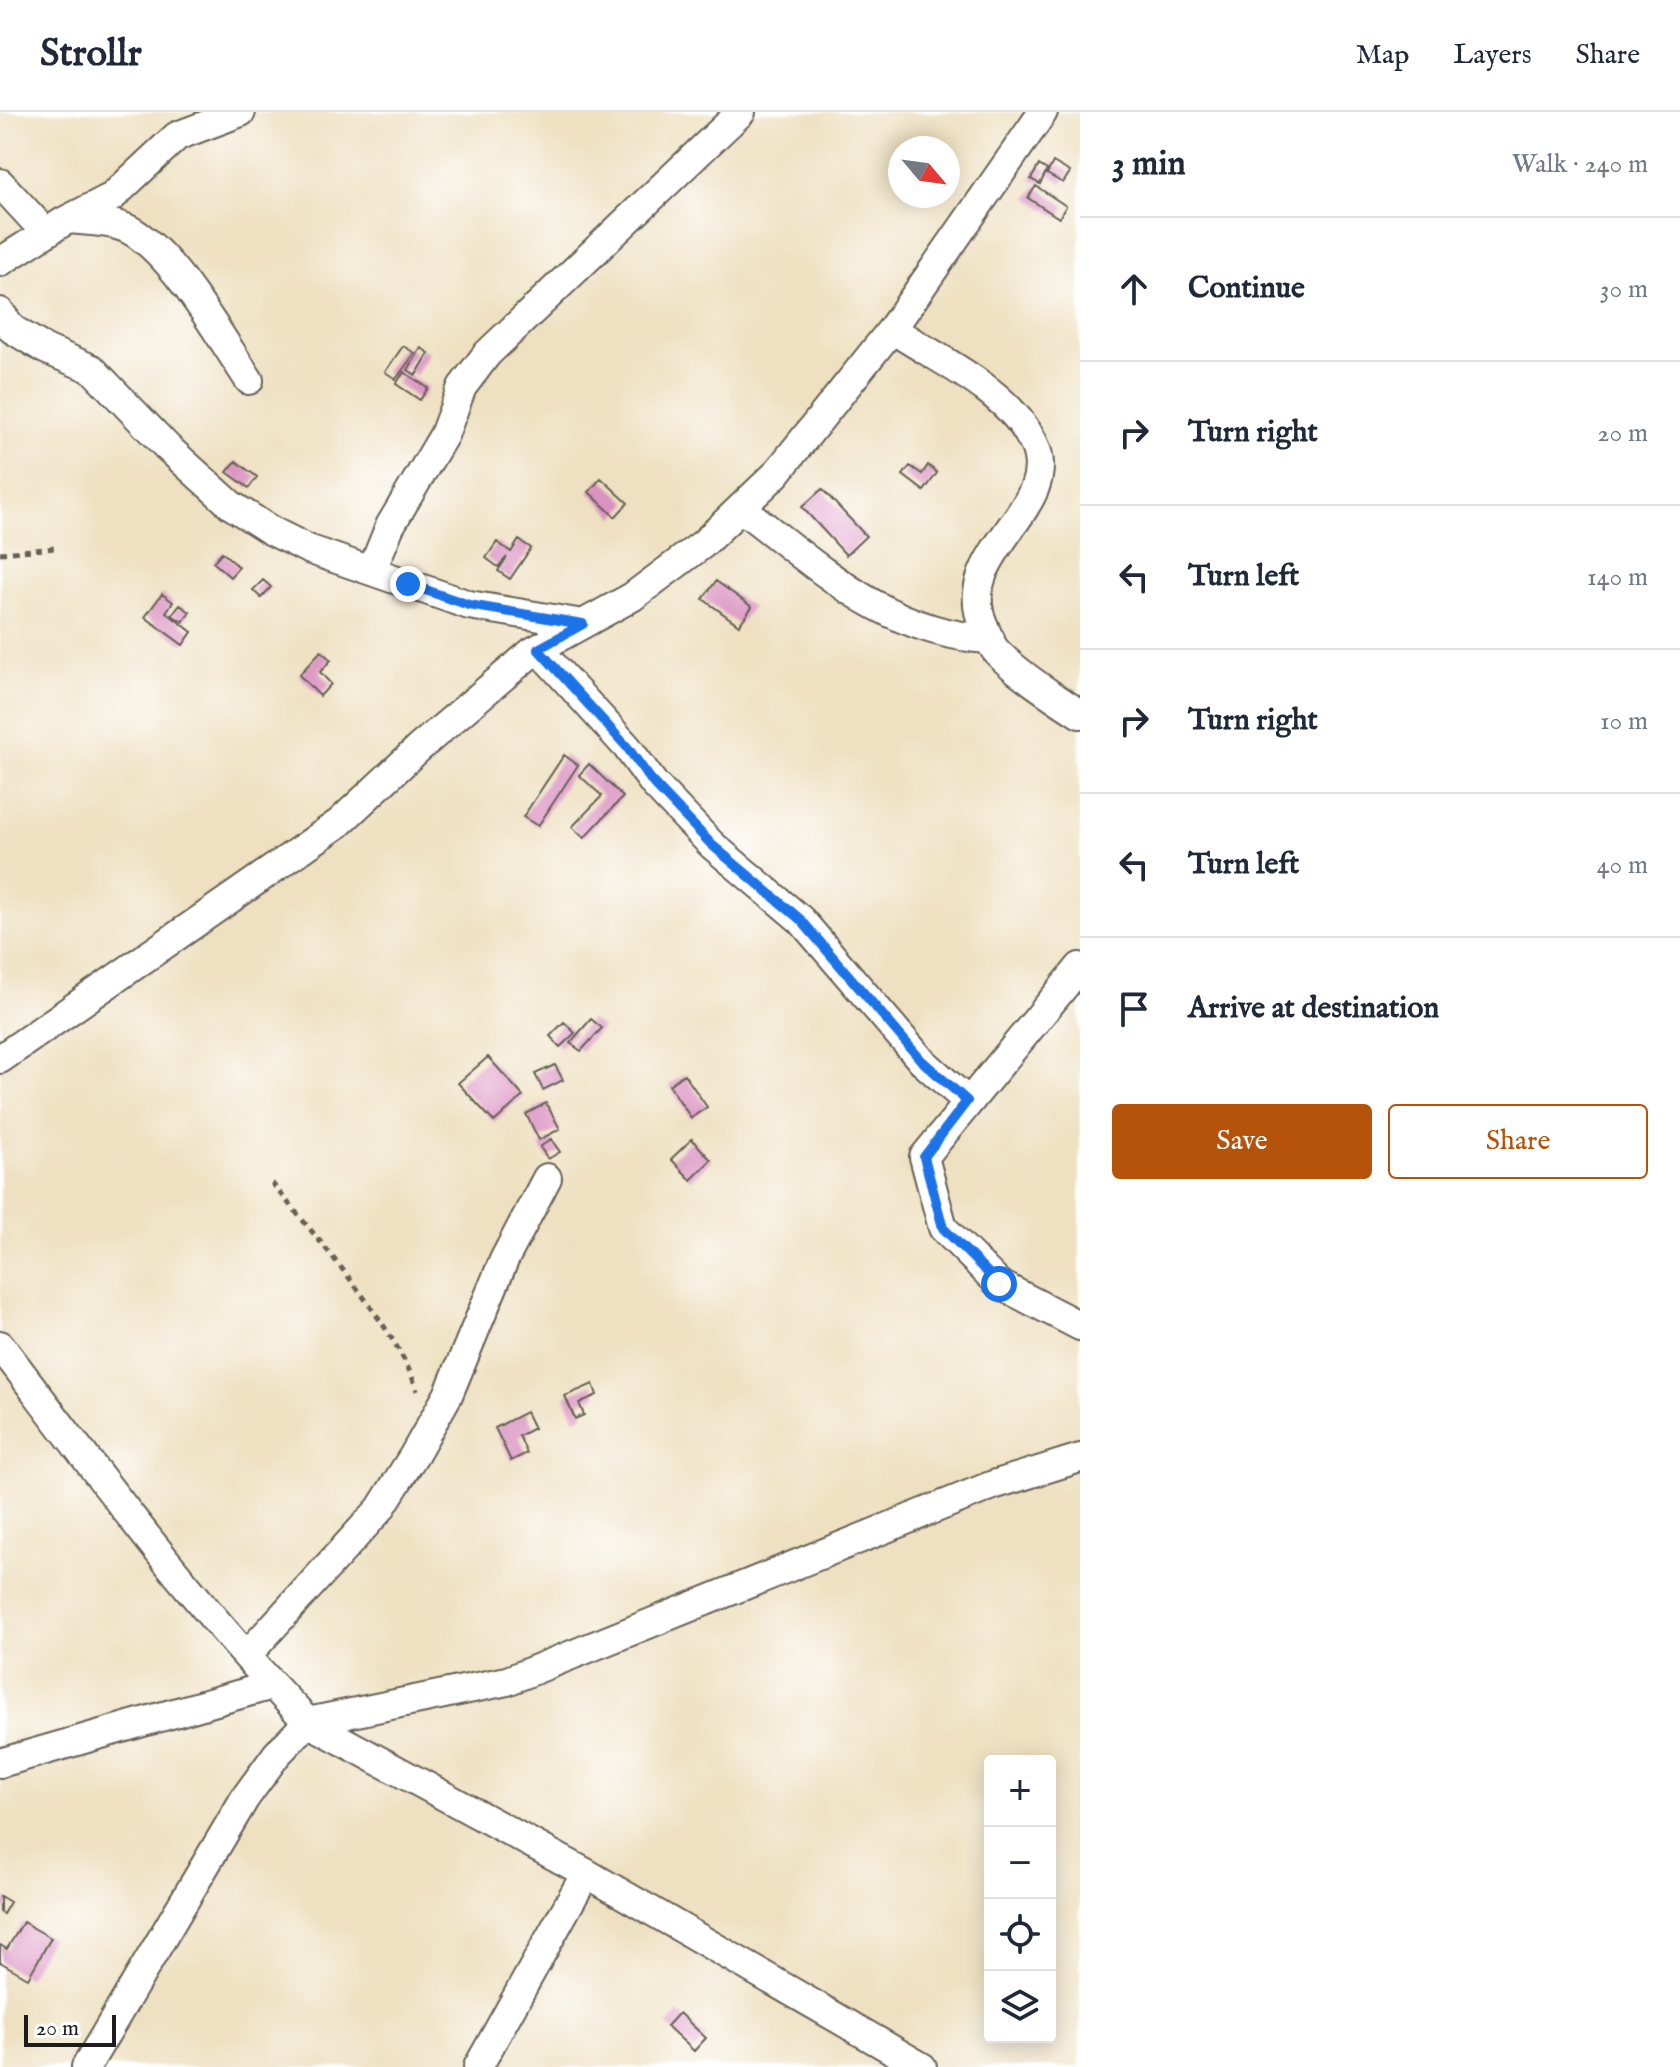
<!DOCTYPE html>
<meta charset="utf-8">
<style>
body{margin:0;font-family:"IM FELL English",serif;background:#f6f6f7;color:#1f2937}
.controls{position:absolute;right:24px;bottom:24px;display:grid;overflow:hidden;border-radius:8px;box-shadow:0 4px 20px #0003}
.controls button{width:72px;height:72px;display:grid;place-items:center;padding:0;border:0;border-bottom:2px solid #e0e1e3;background:#fff;color:#1f2937;font:40px sans-serif}
.compass{position:absolute;left:888px;top:24px;width:72px;height:72px;border-radius:50%;background:#fff;box-shadow:0 4px 20px #0003;rotate:119deg}
.scale{position:absolute;left:24px;bottom:20px;width:92px;box-sizing:border-box;padding-left:8px;border:4px solid #1c1c1c;border-top:0;font-size:22px;line-height:28px;white-space:nowrap;color:#1c1c1c;-webkit-text-stroke:6px #fff;paint-order:stroke}
.stop{position:absolute;width:24px;height:24px;margin:-18px;border:6px solid #1a73e8;border-radius:50%;background:#fff}
.stop.end{background:#1a73e8;border-color:#fff;box-shadow:0 2px 8px #0008}
.list{margin:0;padding:0;list-style:none}
h2{display:flex;justify-content:space-between;align-items:center;height:104px;margin:0;padding:0 32px;font-size:34px}
h2 small{font-size:26px;font-weight:400;color:#747a83}
.list li{display:grid;grid-template-columns:52px 1fr auto;gap:24px;align-items:center;box-sizing:border-box;height:144px;padding:0 32px;border-top:2px solid #e0e1e3}
.list b{display:block;font-size:30px;white-space:nowrap}
.list em{font-size:26px;font-style:normal;color:#747a83}
.actions{display:flex;gap:16px;padding:24px 32px}
.actions a{flex:1;padding:18px 0;border:2px solid #b45309;border-radius:8px;text-align:center;font-size:28px;color:#b45309}
.actions .main{background:#b45309;color:#fff}
.icon{flex:none;width:44px;height:44px;fill:none;stroke:currentColor;stroke-width:2;stroke-linecap:round;stroke-linejoin:round}
.map{position:relative;flex:none;width:1080px;height:1955px;overflow:hidden}
header{display:flex;align-items:center;gap:48px;box-sizing:border-box;height:112px;padding:0 40px;background:#fff;border-bottom:2px solid #e0e1e3}
header strong{font-size:38px}
nav{display:flex;gap:44px;margin-inline-start:auto;font-size:28px}
main{display:flex}
aside{flex:1;background:#fff}
.map>svg:first-child{display:block}
.building{fill:#db92c1}
.lines{fill:none;stroke-linecap:round;stroke-linejoin:round}
.street-casing{stroke:#666155;stroke-width:32}
.path{stroke:#666155;stroke-width:5;stroke-dasharray:6 6;stroke-linecap:butt}
.street{stroke:#fff;stroke-width:28}
.route{stroke:#1a73e8;stroke-width:10}
</style>
<header>
<strong>Strollr</strong>
<nav><a>Map</a><a>Layers</a><a>Share</a></nav>
</header>
<main>
<div class="map">
<svg width="1080" height="1955" viewBox="0 0 1080 1955">
<rect width="100%" height="100%" fill="#fff"/>
<filter id="ink" filterUnits="userSpaceOnUse"><feTurbulence type="fractalNoise" baseFrequency=".0125" numOctaves="2"/><feDisplacementMap in="SourceGraphic" scale="16" xChannelSelector="R" yChannelSelector="G"/><feConvolveMatrix kernelMatrix="1 2 1 2 8 2 1 2 1" color-interpolation-filters="sRGB"/></filter>
<filter id="wash" filterUnits="userSpaceOnUse"><feTurbulence type="fractalNoise" baseFrequency=".006" numOctaves="4" result="noise"/><feDisplacementMap in="SourceGraphic" scale="32" xChannelSelector="R" yChannelSelector="G"/><feGaussianBlur stdDeviation="1.8" result="paint"/><feColorMatrix in="noise" values="0 0 0 0 0 0 0 0 0 0 0 0 0 0 0 0 0 1.4 0 .05"/><feComposite in="paint" operator="in"/></filter>
<g filter="url(#wash)">
<rect width="100%" height="100%" fill="#eee0c0"/>
<g id="blocks">
<path class="building" d="M1053,50L1070,60L1063,71L1047,62Z
M1039,53L1047,58L1040,72L1031,67Z
M1036,74L1066,94L1059,106L1028,86Z
M403,234L415,241L396,267L385,260Z
M421,236L429,241L416,263L408,258Z
M404,260L428,276L420,288L396,272Z
M236,349L257,365L249,376L227,360Z
M928,353L937,361L924,379L903,363L910,354L922,362Z
M601,366L628,391L615,405L589,380Z
M822,377L866,424L846,443L802,395Z
M519,428L531,436L510,467L498,459L507,445L498,455L486,446L497,430L511,440Z
M222,440L239,455L230,465L213,450Z
M263,468L271,475L261,486L253,478Z
M716,469L752,495L739,513L703,487Z
M162,482L173,490L166,500L192,520L183,533L145,505Z
M180,493L190,500L183,510L172,503Z
M321,539L331,548L320,560L331,572L320,584L299,563Z
M564,643L578,653L538,714L523,705Z
M589,652L623,685L584,726L572,715L602,684L579,663Z
M591,907L602,916L581,939L570,931Z
M564,910L575,921L560,935L550,924Z
M488,945L523,984L494,1010L458,971Z
M555,953L563,968L543,978L535,962Z
M684,962L707,995L691,1006L669,973Z
M546,991L560,1017L539,1028L526,1002Z
M551,1027L560,1040L548,1047L540,1035Z
M692,1027L711,1048L691,1068L671,1047Z
M593,1272L597,1283L579,1291L584,1303L575,1307L565,1284Z
M526,1300L534,1316L519,1324L527,1341L511,1349L495,1316Z
M0,1784L10,1790L3,1802L0,1800Z
M23,1810L51,1826L28,1866L0,1850V1833L7,1837Z
M679,1901L706,1926L694,1939L667,1914Z"/>
</g>
</g>
<g filter="url(#ink)">
<use href="#blocks" fill-opacity="0" stroke="#666155" stroke-width="2"/>
<g class="lines">
<defs>
<path id="street" d="M0,71L46,121
M69,107C89,109 112,109 130,118C174,142 220,225 249,268
M0,150L63,110L112,85L177,24L241,0
M0,200L12,217L45,237L92,257L167,335L231,393L270,418L308,437L469,493L583,512
M892,217C938,248 1007,277 1033,330C1066,394 952,441 983,512C987,521 990,533 997,540C1017,561 1055,586 1080,602
M741,396C819,455 887,522 990,527
M372,458L390,414L444,323L462,275L487,242L741,0
M538,537L627,635L654,672L712,733L801,808L921,948L967,989
M1080,855L924,1045L943,1116L999,1172L1080,1214
M0,947L339,711L419,636L532,540L632,485L703,432L776,362L892,217L1043,0
M0,1233C98,1362 195,1495 308,1610L586,1761L922,1955
M247,1543L380,1397L414,1343L448,1283L504,1148L547,1066
M0,1651L272,1573
M86,1955L245,1686L277,1642L308,1610L507,1569L993,1373L1080,1346
M478,1955L586,1761"/>
</defs>
<use href="#street" class="street-casing"/>
<path class="path" d="M0,441L55,436
M272,1071C313,1122 400,1219 417,1279"/>
<use href="#street" class="street"/>
</g>
</g>
<g class="lines" filter="url(#ink)">
<path class="route" d="M408,472L469,493L583,512L538,537L627,635L654,672L712,733L801,808L921,948L967,989L924,1045L943,1116L999,1172"/>
</g>
</svg>
<div class="controls">
<button>+</button>
<button>−</button>
<button><svg class="icon" aria-label="locate" viewBox="0 0 24 24"><circle cx="12" cy="12" r="6"/><path d="M12 2v4M12 18v4M2 12h4M18 12h4"/></svg></button>
<button><svg class="icon" aria-label="layers" viewBox="0 0 24 24"><path d="M12 4l9 5-9 5-9-5zM3 14l9 5 9-5"/></svg></button>
</div>
<svg class="compass" viewBox="-18 -18 36 36"><path d="M0-13l5 13h-10z" fill="#e53935"/><path d="M0 13l5-13h-10z" fill="#747a83"/></svg>
<div class="scale">20 m</div>
<div class="stop" style="left:999px;top:1172px"></div>
<div class="stop end" style="left:408px;top:472px"></div>
</div>
<aside>
<h2>3 min<small>Walk · 240 m</small></h2>
<ul class="list">
<li><svg class="icon" aria-label="ahead" viewBox="0 0 24 24"><path d="M12 20V5M6 11l6-6 6 6"/></svg><div><b>Continue</b></div><em>30 m</em></li>
<li><svg class="icon" aria-label="right" viewBox="0 0 24 24"><path d="M7 20v-9h11M14 6l5 5-5 5"/></svg><div><b>Turn right</b></div><em>20 m</em></li>
<li><svg class="icon" aria-label="left" viewBox="0 0 24 24"><path d="M17 20v-9H6M10 6l-5 5 5 5"/></svg><div><b>Turn left</b></div><em>140 m</em></li>
<li><svg class="icon" aria-label="right" viewBox="0 0 24 24"><path d="M7 20v-9h11M14 6l5 5-5 5"/></svg><div><b>Turn right</b></div><em>10 m</em></li>
<li><svg class="icon" aria-label="left" viewBox="0 0 24 24"><path d="M17 20v-9H6M10 6l-5 5 5 5"/></svg><div><b>Turn left</b></div><em>40 m</em></li>
<li><svg class="icon" aria-label="arrive" viewBox="0 0 24 24"><path d="M6 21V4h12l-3 4 3 4H6"/></svg><div><b>Arrive at destination</b></div></li>
</ul>
<div class="actions"><a class="main">Save</a><a>Share</a></div>
</aside>
</main>
